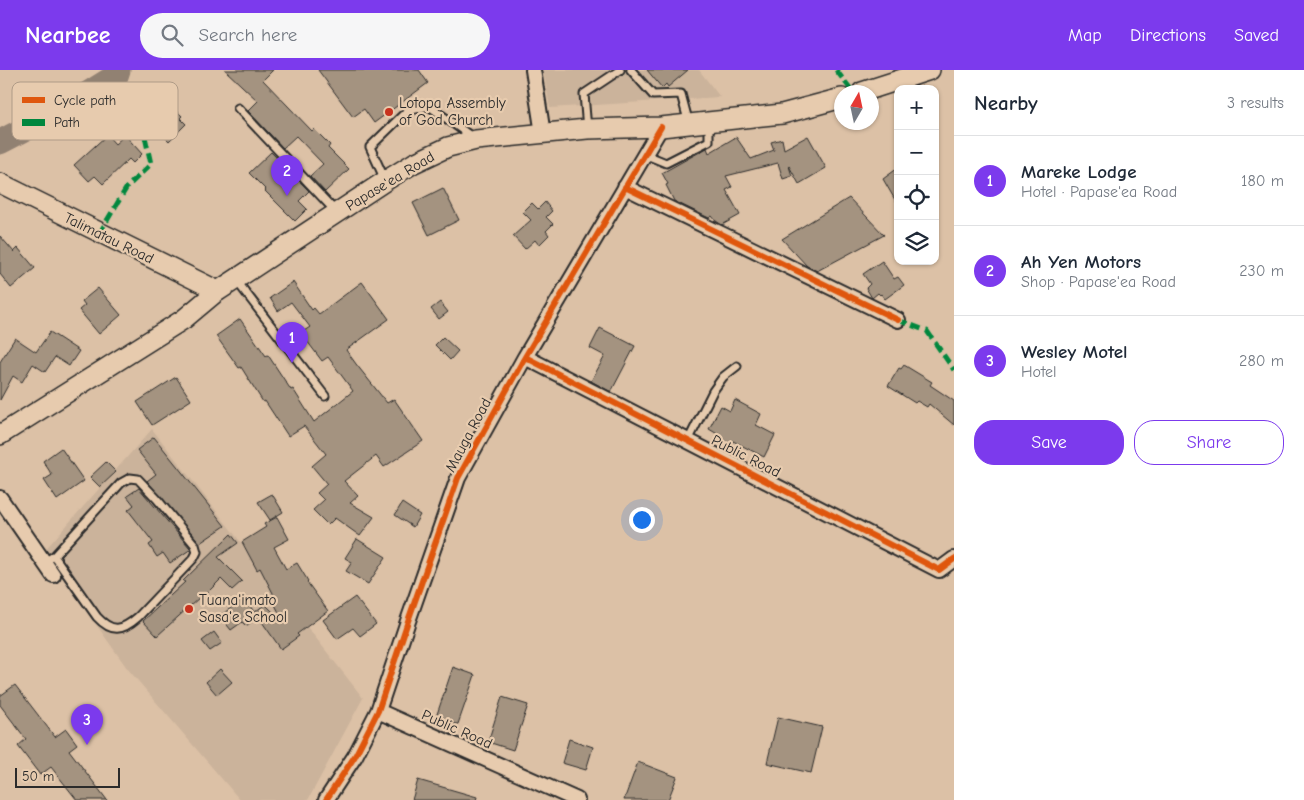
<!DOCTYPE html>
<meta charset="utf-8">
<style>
body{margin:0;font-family:"Comic Neue",sans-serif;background:#f6f6f7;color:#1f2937}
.controls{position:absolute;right:15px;top:15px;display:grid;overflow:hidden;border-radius:10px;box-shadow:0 1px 4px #0004}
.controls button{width:45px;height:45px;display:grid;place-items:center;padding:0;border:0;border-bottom:1px solid #e0e1e3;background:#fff;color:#1f2937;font:25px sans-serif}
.compass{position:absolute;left:834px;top:15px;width:45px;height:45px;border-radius:50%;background:#fff;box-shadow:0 1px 4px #0004;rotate:9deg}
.scale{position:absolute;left:15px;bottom:12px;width:105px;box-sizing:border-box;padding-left:5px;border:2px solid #2b2b2b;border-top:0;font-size:14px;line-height:18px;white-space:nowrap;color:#2b2b2b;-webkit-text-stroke:4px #e7cbae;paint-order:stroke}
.you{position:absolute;left:641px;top:449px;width:18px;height:18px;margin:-12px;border:4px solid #fff;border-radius:50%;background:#1a73e8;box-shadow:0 0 0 8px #1a73e833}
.badge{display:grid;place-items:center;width:32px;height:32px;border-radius:50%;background:#7c3aed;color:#fff;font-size:16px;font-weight:700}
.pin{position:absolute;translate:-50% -41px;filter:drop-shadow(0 1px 2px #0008)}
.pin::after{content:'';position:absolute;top:26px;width:18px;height:15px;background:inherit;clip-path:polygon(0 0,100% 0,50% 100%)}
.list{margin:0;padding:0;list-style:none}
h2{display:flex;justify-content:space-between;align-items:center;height:65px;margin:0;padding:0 20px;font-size:21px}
h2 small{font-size:16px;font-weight:400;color:#747a83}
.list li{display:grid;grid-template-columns:32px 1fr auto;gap:15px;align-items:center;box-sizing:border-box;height:90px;padding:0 20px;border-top:1px solid #e0e1e3}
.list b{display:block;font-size:19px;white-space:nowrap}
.list p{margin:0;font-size:16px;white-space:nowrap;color:#747a83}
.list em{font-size:16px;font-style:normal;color:#747a83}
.actions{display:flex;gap:10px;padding:15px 20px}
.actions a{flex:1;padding:11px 0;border:1px solid #7c3aed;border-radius:20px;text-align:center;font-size:18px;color:#7c3aed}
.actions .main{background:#7c3aed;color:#fff}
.icon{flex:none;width:28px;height:28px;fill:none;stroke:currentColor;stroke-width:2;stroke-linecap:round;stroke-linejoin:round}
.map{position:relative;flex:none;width:954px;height:730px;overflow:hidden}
header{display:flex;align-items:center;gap:30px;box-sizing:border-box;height:70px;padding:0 25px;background:#7c3aed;color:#fff}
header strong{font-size:24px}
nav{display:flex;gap:28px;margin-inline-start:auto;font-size:18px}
.search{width:350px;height:45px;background:#f6f6f7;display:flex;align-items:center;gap:12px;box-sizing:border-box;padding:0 18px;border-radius:28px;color:#747a83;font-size:19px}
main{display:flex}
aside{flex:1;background:#fff}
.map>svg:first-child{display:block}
.built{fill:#cbb39b}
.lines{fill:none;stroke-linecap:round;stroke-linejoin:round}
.river{stroke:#918172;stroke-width:25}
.building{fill:#a49380;stroke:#2b2b2b}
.service-casing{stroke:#2b2b2b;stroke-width:11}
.minor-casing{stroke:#2b2b2b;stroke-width:18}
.secondary-casing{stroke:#2b2b2b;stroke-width:22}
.service{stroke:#e7cbae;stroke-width:7}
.minor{stroke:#e7cbae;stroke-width:14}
.secondary{stroke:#e7cbae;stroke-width:19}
.quiet{stroke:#00873e;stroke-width:5;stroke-dasharray:10 5;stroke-linecap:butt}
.cycleway-casing{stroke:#e7cbae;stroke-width:9}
.cycleway{stroke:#df570e;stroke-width:6}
.poi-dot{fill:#c8321e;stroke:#e7cbae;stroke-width:2}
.labels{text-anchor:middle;stroke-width:4.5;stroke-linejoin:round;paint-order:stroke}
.poi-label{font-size:15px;fill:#2b2b2b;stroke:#e7cbae;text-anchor:start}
.street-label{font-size:15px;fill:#2b2b2b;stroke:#e7cbae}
.key{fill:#e7cbae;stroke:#af9b87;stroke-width:1}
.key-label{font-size:14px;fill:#2b2b2b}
</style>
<header>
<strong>Nearbee</strong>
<div class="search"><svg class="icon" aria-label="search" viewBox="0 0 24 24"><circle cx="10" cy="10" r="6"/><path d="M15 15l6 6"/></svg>Search here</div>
<nav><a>Map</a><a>Directions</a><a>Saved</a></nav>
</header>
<main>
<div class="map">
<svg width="954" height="730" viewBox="0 0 954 730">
<rect width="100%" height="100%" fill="#dcc1a6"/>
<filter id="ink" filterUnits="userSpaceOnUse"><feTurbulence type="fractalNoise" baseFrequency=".02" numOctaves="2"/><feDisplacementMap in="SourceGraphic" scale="10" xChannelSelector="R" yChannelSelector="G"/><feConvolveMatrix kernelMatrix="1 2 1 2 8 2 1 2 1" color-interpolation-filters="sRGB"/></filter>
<g filter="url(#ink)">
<path class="built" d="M543,0H699L720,27L550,38Z
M152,359L363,628L308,730H240L127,598L44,481Z"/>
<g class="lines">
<path class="river" d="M0,72L60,41L116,6L118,0"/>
</g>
<path class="building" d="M225,0H273L263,10L312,61L314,59L330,75L328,78L349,99L325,122L310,106L323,94L296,66L283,78L248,41L258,31Z
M318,0H419L428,13L374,53L364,39L353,47Z
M647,0H688L668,17L666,14L662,18Z
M157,22L182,46L180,48L186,54L169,71L158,60L160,57L140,38Z
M107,65L115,74L125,65L142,84L133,93L129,89L103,114L95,106L89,111L74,95Z
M808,66L826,98L799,114L789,96L792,106L783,109L778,93L726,106L732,117L726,120L740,145L722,155L716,151L712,146L709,148L674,131L666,115L668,114L662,103L707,78L709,83L736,67L751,89L774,80L771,72L782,69L784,79Z
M271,82L309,121L299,131L307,139L295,151L265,121L266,120L249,103Z
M898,98V135L883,109Z
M443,118L459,150L429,165L413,133Z
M849,128L884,165L817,201L807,196L782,169Z
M545,132L552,141L546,147L553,154L546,161L549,165L539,175L535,170L525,179L513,166L531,150L523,142L532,133L538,139Z
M0,166L14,182L18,178L35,198L11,218L0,204Z
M882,191L894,209L898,207L904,215L885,229L881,224L880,225L878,223L872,228L866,218L870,214L863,204Z
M293,212L312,240L314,238L319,244L362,212L389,249L346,280L356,294L387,333L394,329L423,371L384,397L376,386L344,411L358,426L350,433L374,447L360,466L335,448L328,455L313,440L324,430L317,423L327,414L312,396L326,384L304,356L288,366L265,331L263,332L241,297L239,298L216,266L240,249L266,286L268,285L291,320L293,319L314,352L353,321L328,287L322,291L301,263L310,257L291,232L278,241L270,228Z
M98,218L121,245L99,264L79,240L85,235L82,231Z
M440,232L448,242L439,249L431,239Z
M600,258L635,276L611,322L591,311L605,286L590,278Z
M50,262L79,281L69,296L55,287L45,302L33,294L22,312L13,306L0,330V292L15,268L36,282Z
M443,267L458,281L450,290L435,275Z
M904,295L932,312L930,315L954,331V355L929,334L927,337L917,331L915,333L888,316L899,298L901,299Z
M176,307L191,330L152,355L137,332Z
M735,330L761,344L756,355L775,365L764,387L733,371L729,378L715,371L719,365L709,359L721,336L730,341Z
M154,367L225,456L200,473L147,411L156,404L137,380Z
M61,378L84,411L57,430L44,410L52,405L43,391Z
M106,392L116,402L100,417L90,407Z
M139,418L190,478L191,479L170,493L163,483L157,487L149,475L153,472L128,440L134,435L127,426Z
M272,424L283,442L270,450L258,432Z
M402,433L420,445L413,457L395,445Z
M277,447L289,469L274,477L286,499L297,493L308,511L307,512L328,541L297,564L299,566L281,579L255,542L265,534L285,554L272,529L275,527L260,498L257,500L242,472L266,457L264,454Z
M231,464L238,473L218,487L242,511L232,520L221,509L201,529L200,527L157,566L143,551L185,512L183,511Z
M357,469L386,487L368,514L346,501L352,492L345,488Z
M355,527L376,554L360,566L353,558L337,569L323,550Z
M244,528L258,547L246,556L242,552L231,560L220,546Z
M214,562L222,573L210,581L202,571Z
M453,597L475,605L458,654L434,653Z
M220,599L232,612L217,625L206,612Z
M15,615L55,667L66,659L77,674L69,680L107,730H77L51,697L40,705L18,676L26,669L0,635V626Z
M502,627L528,635L513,680L488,672Z
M778,647L822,657L811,703L767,693Z
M569,669L593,677L586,700L562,693Z
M638,692L677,707L668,730H624Z
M418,710L477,727L476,730H412Z"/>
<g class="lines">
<defs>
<path id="service" d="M631,0L653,25L681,24L689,54
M238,38L337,143
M587,59L584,24L620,0
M644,84L666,93L709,71V52
M385,110L370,77L407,41L429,36L472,67
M236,210L325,326
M688,371L713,321L723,307L737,296
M44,492L54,486L121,413L130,408L138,409L157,429L195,475L197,482L194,488L138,547C122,561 112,563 97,547L54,486"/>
<path id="minor" d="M533,0L543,64
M625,117L898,250
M525,287L939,500L954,489
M0,428L53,505
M378,641L577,730
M326,730L355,686L378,641L408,551L458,408L525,287L661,57"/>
<path id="secondary" d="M862,22L930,0
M0,113L218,221
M0,365L184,249L215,223L385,111L414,93L448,77L476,70L506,67L587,59L661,57L782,44L842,28"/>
</defs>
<use href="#service" class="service-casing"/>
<use href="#minor" class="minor-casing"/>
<use href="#secondary" class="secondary-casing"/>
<use href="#service" class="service"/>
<use href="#minor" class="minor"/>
<use href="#secondary" class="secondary"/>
<path class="quiet" d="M836,0L853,22
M99,164L127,117L151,94L144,62
M898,250L927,261L954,300"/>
<defs>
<path id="cycleway" d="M625,117L898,250
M525,287L939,500L954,489
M326,730L355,686L378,641L408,551L458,408L525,287L661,57"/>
</defs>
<use href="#cycleway" class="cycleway-casing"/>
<use href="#cycleway" class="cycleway"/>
</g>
</g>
<g class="poi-dot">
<circle cx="389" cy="42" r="5"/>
<circle cx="189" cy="539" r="5"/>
</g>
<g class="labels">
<g class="poi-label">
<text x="399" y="38">Lotopa Assembly<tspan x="399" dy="17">of God Church</tspan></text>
<text x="199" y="535">Tuana'imato<tspan x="199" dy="17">Sasa'e School</tspan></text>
</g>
<g class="street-label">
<text transform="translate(390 111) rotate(-31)" y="5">Papase'ea Road</text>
<text transform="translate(109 168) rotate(26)" y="5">Talimatau Road</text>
<text transform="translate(468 365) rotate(-62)" y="5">Mauga Road</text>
<text transform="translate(746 386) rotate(27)" y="5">Public Road</text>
<text transform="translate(457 659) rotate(24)" y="5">Public Road</text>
</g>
</g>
<rect x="12" y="12" width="166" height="58" rx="8" class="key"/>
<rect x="22" y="27" width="23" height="6" fill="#df570e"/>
<rect x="22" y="49" width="23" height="7" fill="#00873e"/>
<g class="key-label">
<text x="54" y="35">Cycle path</text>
<text x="54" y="57">Path</text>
</g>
</svg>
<div class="controls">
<button>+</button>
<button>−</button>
<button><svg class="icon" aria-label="locate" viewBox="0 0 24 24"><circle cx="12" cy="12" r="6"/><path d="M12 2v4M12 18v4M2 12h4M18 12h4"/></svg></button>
<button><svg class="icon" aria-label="layers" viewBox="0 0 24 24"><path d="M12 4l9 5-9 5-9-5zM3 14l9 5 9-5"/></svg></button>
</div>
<svg class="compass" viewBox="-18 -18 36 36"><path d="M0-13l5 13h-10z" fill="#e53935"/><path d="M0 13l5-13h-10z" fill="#747a83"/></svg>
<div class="scale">50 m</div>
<div class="you"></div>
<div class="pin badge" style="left:292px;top:293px">1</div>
<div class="pin badge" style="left:287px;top:126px">2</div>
<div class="pin badge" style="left:87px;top:675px">3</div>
</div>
<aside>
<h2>Nearby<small>3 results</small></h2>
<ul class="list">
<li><span class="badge">1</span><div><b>Mareke Lodge</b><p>Hotel · Papase'ea Road</p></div><em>180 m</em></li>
<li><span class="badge">2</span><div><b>Ah Yen Motors</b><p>Shop · Papase'ea Road</p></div><em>230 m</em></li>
<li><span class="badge">3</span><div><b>Wesley Motel</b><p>Hotel</p></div><em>280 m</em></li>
</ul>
<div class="actions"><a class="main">Save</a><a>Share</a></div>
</aside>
</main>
